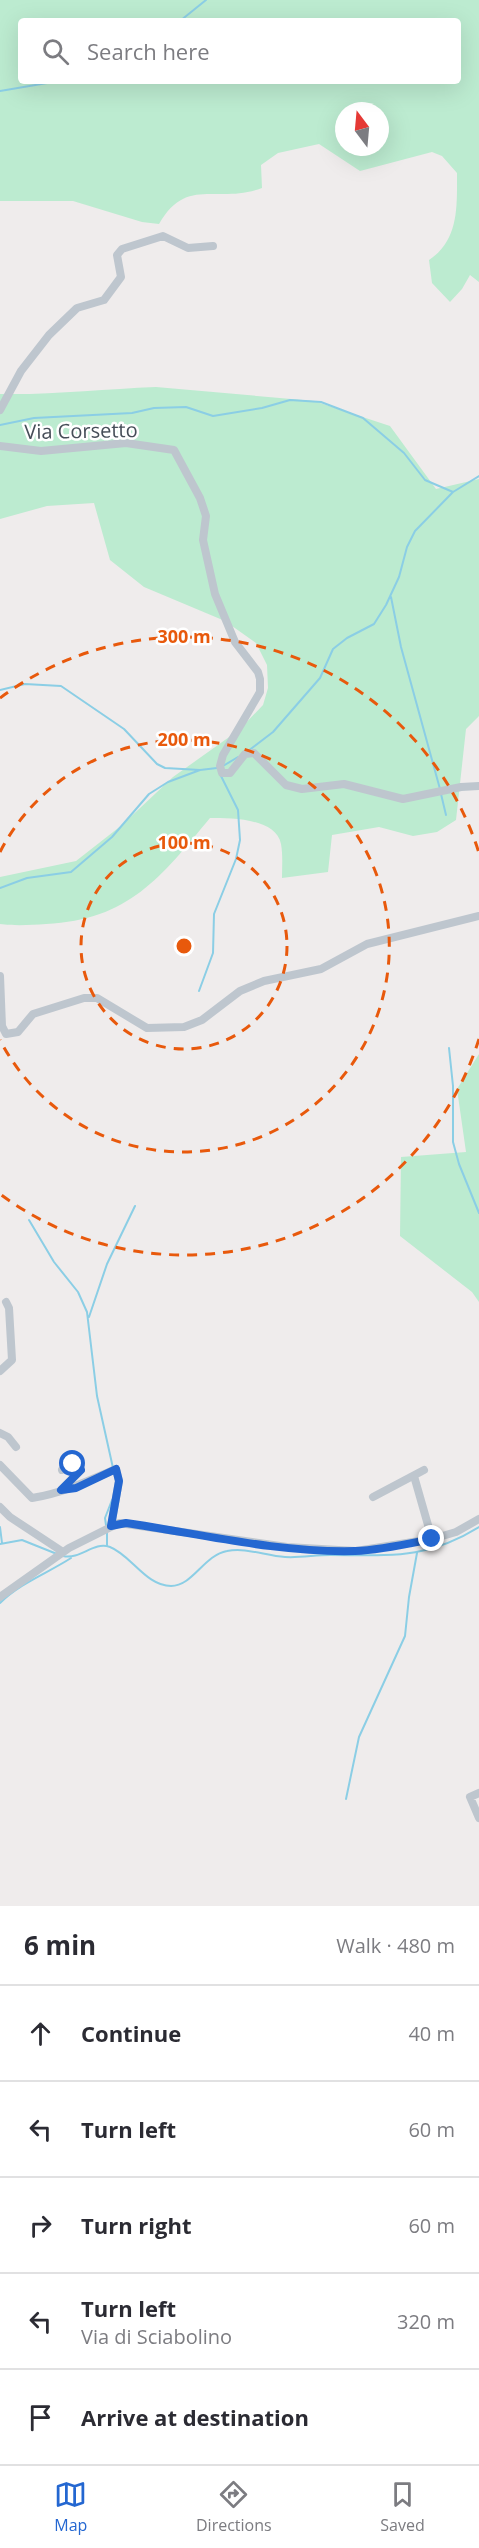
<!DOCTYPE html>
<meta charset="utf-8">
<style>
body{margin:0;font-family:"Open Sans",sans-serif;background:#f7f7f7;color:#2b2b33}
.compass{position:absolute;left:335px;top:102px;width:54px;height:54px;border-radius:50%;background:#fff;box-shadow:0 6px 24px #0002;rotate:344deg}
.stop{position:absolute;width:18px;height:18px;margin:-14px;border:4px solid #2467d1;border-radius:50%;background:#fff}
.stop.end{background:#2467d1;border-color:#fff;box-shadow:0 2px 6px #0008}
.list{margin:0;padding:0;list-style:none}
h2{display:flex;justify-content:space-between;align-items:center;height:78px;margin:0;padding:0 24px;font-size:26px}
h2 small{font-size:20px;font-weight:400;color:#7c7c81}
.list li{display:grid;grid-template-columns:39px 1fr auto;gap:18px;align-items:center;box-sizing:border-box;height:96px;padding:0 24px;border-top:2px solid #e1e1e2}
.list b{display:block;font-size:22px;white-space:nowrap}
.list p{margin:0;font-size:20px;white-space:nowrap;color:#7c7c81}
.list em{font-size:20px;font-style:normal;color:#7c7c81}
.icon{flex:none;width:33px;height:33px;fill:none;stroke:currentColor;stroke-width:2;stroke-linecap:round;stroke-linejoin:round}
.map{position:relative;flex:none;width:479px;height:1906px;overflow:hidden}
.search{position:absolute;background:#fff;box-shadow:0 6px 24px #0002;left:18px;right:18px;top:18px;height:66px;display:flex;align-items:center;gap:15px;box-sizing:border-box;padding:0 21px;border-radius:6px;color:#7c7c81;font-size:22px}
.sheet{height:558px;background:#fff}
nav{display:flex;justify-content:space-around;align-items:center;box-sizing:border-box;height:84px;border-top:2px solid #e1e1e2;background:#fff;font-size:16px;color:#7c7c81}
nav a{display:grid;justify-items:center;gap:3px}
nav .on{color:#2467d1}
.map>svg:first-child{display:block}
.green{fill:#bcebd0;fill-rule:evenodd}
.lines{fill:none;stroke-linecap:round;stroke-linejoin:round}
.stream{stroke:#8bcee5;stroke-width:2}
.minor{stroke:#bec6ce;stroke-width:8}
.route{stroke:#2467d1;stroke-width:8}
.ring{fill:none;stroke:#e8590c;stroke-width:3;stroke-dasharray:10 8}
.labels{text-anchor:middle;stroke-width:5;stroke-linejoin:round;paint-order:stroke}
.street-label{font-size:20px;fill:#464e58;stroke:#fff}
.centre{fill:#e8590c;stroke:#fff;stroke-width:3}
.ring-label{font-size:18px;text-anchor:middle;font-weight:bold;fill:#e8590c;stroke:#fff;stroke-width:5;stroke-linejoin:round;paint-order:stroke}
</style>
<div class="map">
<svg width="479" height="1906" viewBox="0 0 479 1906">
<rect width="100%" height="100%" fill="#efecec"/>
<path class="green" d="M0,0H479V282L470,275L462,289L450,302L432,283L429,260C459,240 457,207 457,173L442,156L432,152L360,171L319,144L278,153L261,165L262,188C217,205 187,175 159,224L142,222L73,201H0ZM21,21H458V81H21ZM344,111H380V147H344Z
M156,387L314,401L390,426L436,489L479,479V716L466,729L456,820L437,832L413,836L379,827L332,835L328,872L282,878C282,867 283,855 281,844C276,818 231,818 210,818C161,877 129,920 46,924C31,925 15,926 0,924V877L76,861L122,825L173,777L239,730L263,705L268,688L267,665L256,643L225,621L144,587L110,560L94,503L47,506L0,519V394C52,395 104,389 156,387Z
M479,1054V1302L472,1292L400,1236L401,1157L466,1152L457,1089Z"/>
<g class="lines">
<path class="stream" d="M180,21L206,0
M0,91L59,81
M0,425L34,418L132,413L154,408L186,407L213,416L262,408L290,400L321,402L363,418L404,453L425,480L453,492
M391,597L401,647L440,789
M0,690L25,684L61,686L124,729L157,764L165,768L200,770
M248,751L273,732L320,678L333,649L347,638L374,624L386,605L399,577L407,547L415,531L453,492L479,476
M223,766L238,757
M441,794L446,815
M0,888L27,878L71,872L112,837L149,794L168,782L200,770L217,768
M199,991L213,953L214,914L236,859L240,840L238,810L220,774
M449,1048L453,1086V1142L459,1164L479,1213
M29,1220L54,1262L78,1292L87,1312L97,1396L113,1468
M89,1317L107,1264L135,1206
M106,1525L105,1518L112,1500
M0,1527L2,1543
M0,1544L22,1540L57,1554
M107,1546V1531
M63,1556C81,1560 93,1541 110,1547C131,1555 146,1586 171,1586C193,1586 204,1555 227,1551C246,1547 266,1556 285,1557C300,1558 315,1555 330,1555C389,1555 426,1560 479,1527
M0,1603C20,1583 48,1573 71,1558
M346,1799L359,1737L405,1636L409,1597L417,1553"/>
<path class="minor" d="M0,410L21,371L49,335L77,308L104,300L121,277L117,255L122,249L163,236L188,248L213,246
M0,446L41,451L126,443L174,450L200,498L206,516L203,540L215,594L235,642L258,672L260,679V692L223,755L220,766L222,773H230L245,754L254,753L286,785L302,789L344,784L403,799L461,787L479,786
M0,976L2,1026L6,1034L18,1032L33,1014L84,998H97L147,1028L184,1027L202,1020L240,991L264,981L321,969L367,944L479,916
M0,1371L12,1360L9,1308L6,1302
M0,1433L8,1437L16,1447
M0,1465L32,1498C63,1493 88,1481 116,1469L119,1481L111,1526
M414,1476L432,1539
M61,1490L81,1470L79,1465L62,1470
M373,1497L424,1470
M0,1507L10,1517L63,1552
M0,1597L69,1548L119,1523L287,1547L356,1551L432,1539L456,1532L479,1519
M479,1793L470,1797L479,1818"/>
</g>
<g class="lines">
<path class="route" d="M73,1464L79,1465L81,1470L61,1490L76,1488L116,1469L119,1481L111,1526L126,1523C201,1534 279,1553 355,1551C381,1550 407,1544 432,1539"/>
</g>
<g class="ring">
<circle cx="184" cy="946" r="103"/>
<path d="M0 852A206 206 0 1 1 0 1040"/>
<path d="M479 1039A309 309 0 0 1 0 1194M0 698A309 309 0 0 1 479 853"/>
</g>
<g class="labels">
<g class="street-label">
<text transform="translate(81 431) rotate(-1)" y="7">Via Corsetto</text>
</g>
</g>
<circle cx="184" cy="946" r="9" class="centre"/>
<g class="ring-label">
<text x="184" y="643">300 m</text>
<text x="184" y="746">200 m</text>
<text x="184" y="849">100 m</text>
</g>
</svg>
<svg class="compass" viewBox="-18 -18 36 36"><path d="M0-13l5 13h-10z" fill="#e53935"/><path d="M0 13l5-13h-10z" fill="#7c7c81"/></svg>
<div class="stop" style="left:73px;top:1464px"></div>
<div class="stop end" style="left:432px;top:1539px"></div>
<div class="search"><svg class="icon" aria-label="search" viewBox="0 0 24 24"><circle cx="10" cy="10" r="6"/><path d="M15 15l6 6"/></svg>Search here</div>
</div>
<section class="sheet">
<h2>6 min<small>Walk · 480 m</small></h2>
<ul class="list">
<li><svg class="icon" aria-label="ahead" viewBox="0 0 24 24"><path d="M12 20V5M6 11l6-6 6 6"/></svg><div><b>Continue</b></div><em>40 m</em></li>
<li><svg class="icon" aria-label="left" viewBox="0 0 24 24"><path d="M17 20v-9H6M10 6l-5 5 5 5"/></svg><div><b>Turn left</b></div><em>60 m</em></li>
<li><svg class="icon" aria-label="right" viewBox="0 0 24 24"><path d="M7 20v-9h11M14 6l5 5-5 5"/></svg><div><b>Turn right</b></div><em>60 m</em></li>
<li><svg class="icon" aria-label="left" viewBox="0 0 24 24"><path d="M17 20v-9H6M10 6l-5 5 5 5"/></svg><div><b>Turn left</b><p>Via di Sciabolino</p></div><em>320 m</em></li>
<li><svg class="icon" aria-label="arrive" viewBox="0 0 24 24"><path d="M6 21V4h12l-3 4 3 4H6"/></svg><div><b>Arrive at destination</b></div></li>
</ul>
</section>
<nav>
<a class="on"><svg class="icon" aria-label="map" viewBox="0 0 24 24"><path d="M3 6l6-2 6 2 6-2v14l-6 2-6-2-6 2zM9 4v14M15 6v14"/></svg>Map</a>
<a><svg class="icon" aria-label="directions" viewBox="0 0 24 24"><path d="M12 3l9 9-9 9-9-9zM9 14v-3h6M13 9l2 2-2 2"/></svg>Directions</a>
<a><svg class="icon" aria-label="saved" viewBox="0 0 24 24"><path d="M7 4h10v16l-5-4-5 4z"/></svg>Saved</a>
</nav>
